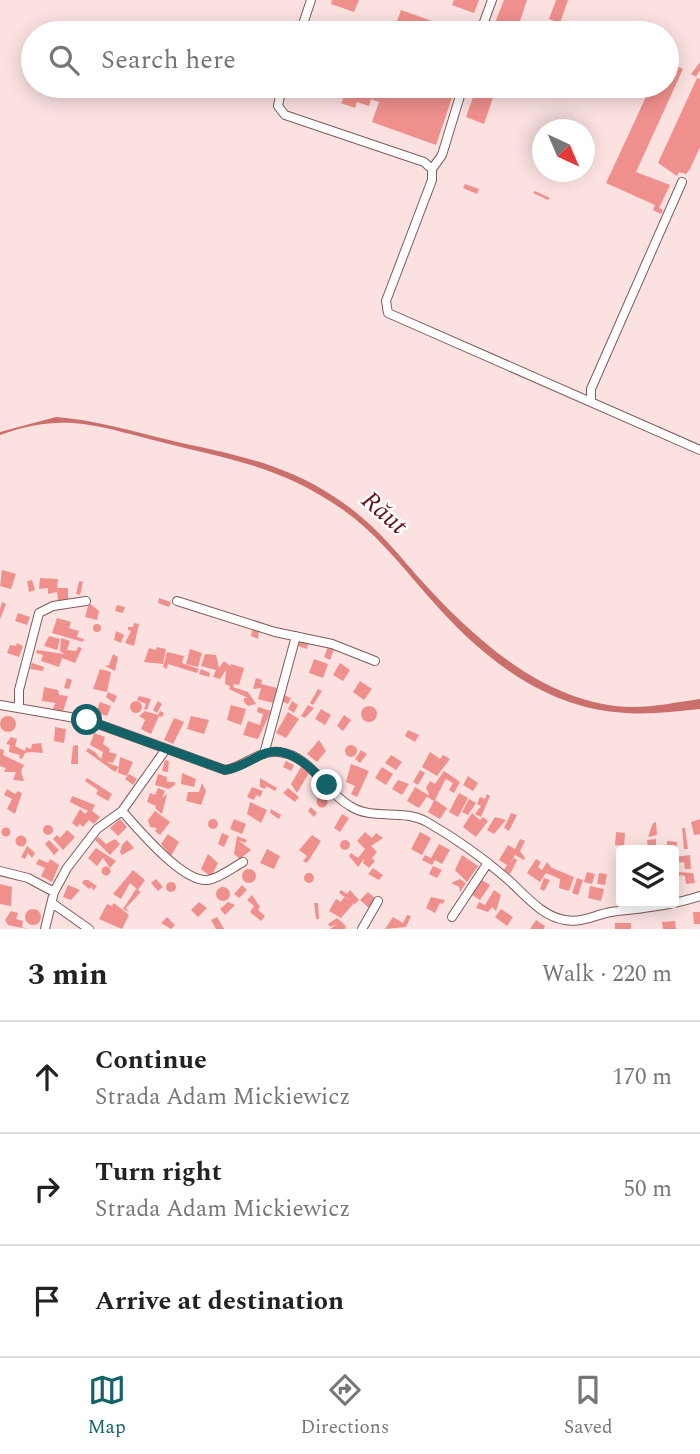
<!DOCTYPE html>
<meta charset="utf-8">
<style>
body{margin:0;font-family:Spectral,serif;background:#f2f2f2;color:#222}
.controls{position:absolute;right:21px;bottom:21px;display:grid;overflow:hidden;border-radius:7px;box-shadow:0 4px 18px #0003}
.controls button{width:63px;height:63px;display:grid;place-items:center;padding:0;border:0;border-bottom:2px solid #e0e0e0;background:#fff;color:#222;font:35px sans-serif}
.compass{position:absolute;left:532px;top:119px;width:63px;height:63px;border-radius:50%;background:#fff;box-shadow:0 4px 18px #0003;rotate:136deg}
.stop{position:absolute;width:21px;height:21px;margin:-16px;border:5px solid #126268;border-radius:50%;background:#fff}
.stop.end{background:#126268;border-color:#fff;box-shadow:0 2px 7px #0008}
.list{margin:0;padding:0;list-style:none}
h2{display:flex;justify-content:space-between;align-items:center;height:91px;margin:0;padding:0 28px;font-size:30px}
h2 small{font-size:23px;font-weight:400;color:#767676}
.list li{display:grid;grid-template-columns:46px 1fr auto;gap:21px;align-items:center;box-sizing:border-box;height:112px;padding:0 28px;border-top:2px solid #e0e0e0}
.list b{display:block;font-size:26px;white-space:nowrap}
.list p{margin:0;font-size:23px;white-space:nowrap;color:#767676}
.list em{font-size:23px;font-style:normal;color:#767676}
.icon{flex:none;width:38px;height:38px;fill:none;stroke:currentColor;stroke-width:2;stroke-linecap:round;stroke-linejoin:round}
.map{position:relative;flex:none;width:700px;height:929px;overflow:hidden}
.search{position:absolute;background:#fff;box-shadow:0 4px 18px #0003;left:21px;right:21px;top:21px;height:77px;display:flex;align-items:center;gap:18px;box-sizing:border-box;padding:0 24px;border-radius:38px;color:#767676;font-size:26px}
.sheet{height:427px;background:#fff}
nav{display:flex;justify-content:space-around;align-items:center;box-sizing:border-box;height:98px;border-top:2px solid #e0e0e0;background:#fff;font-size:19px;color:#767676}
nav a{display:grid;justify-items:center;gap:4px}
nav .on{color:#126268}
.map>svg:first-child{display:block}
.water{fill:#cb6f6c}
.building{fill:#f0908d}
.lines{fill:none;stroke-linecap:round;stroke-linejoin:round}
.minor-casing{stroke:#7d5b5a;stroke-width:10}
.minor{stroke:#fff;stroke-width:8}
.route{stroke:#126268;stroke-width:9}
.labels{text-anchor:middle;stroke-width:5;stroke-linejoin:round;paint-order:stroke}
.water-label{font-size:26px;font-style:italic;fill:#67131a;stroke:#fff}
</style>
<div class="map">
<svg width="700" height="929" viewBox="0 0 700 929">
<rect width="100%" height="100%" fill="#fbe2e1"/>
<path class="water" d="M56,417C95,420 131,431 169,440C229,454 279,461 333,496C372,521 390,545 420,579C473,638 547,706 632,707C655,707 678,702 700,699V709C675,711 651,715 626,713C543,709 479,655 427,595C400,564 376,533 342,509C279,466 235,461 165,443C99,427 67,411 0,435V432Z"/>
<path class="building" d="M332,0H359L354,12L331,4Z
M454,0H479L474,13L452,5Z
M504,0H527L516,33H491Z
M556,0H568L560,23L549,19Z
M401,10L466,33H393Z
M345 31a4 4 0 1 1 8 0a4 4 0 1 1-8 0Z
M667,62L683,69L636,172L670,185L659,208L663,210L661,214L653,210L655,205L606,183L651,86H667Z
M700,62V70L696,77L691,74Z
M697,78L700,79V147L690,169L686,174L679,172L677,176L658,163Z
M322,86H456L436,145L372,122L379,102L371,99L369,106L357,102L355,108L341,103L344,97L321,89Z
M477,86H497L484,124L466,117Z
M465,184L479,189L477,194L463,188Z
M535,191L550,198L548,200L533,193Z
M2,570L16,574L11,589L0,586Z
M40,578L58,579L57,588H68V600L58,601L57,592L48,594V588L39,589Z
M32,580L35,590L29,592L27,581Z
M79,581L83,582L80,595L76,594Z
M159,598L171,602L169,607L158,603Z
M2,602L6,604L0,619V609Z
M89,603L99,611L97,620L85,617Z
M117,605L125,607L123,613L115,611Z
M18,613L30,617L27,625L15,621Z
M57,618L71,622L69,628L79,631L77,637L84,639L83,642L52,633Z
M134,623L139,624L134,646L125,643L131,631L128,630V627H133Z
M93 628a4 4 0 1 1 8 0a4 4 0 1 1-8 0Z
M253,628L259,630L258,639L251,636Z
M116,631L124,635L121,643L114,640Z
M49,636L60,639L57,650L44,646Z
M61,638L70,641L67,650L76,651L78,647L82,648L75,663L62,658L59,667L41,661L43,655L36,653L37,650L64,654L60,651Z
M301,639L309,641L307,649L298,646Z
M17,643L23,646L19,657L7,653L10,645L16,646Z
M157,647L166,649L163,664L144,662L149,648L156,650Z
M328,647L334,649L330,660L324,657Z
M190,649L202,653L198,667L186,664Z
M167,652L184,656L182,663L199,669L197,673L168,664L167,669L163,667Z
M113,654L118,657L115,671L105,666L109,665Z
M205,654L216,655L219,668L224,661L230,666L231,664L244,668L239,685L234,684L233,687L248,692L256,704L248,706L244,702V698H248L229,689L230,686L225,684L226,670L220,679L213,677L216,670L201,666Z
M314,659L328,664L323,678L309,673Z
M32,663L44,667L43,671L30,669Z
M340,663L350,670L343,681L333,675Z
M100,669L111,672L107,692L93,689Z
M201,669L210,673L209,677L199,674Z
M67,678L72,680L69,689L64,688Z
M256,678L262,680L261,684L277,688L273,703L258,699L261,688L253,689Z
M360,681L372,689L364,700L353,692Z
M44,687L58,690L59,695L68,696L63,711L53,709L58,697L56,703L42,701Z
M318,689L322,691L313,705L310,703Z
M108,692L117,696L114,703L106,697Z
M284,695L291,698L288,704L281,701Z
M139,696L151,699L147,710L144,709L146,704L137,700Z
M130 707a6 6 0 1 1 12 0a6 6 0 1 1-12 0Z
M158,701L162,704L157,713L153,710Z
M292,701L298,705L294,713L288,709Z
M100,702L111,706L107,716L96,712Z
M231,705L246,709L241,725L227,720Z
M308,705L314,708L305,718L301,716Z
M361 714a8 8 0 1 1 16 0a8 8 0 1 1-16 0Z
M258,707L271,711L258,739L243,735L248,721L260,725L263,714L257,712Z
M321,709L331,715L325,725L315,719Z
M145,711L158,715L160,711L164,713L162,717L159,716L151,734L141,729L145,720L139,716Z
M288,712L299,719L286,738L276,733Z
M344,715L351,720L343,731L337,726Z
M0 724a8 8 0 1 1 16 0a8 8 0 1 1-16 0Z
M191,716L209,720L204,734L187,729Z
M174,718L184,722L173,744L164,740Z
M55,727L66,729L64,743L54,741Z
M408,730L419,735L415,742L405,736Z
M94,733L105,737L103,744L110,749L109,752L117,754L113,763L109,762L108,763L119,767L115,772L86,751L88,748L95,752L101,759L103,752L90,745Z
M11,737L17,739L15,746L25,751L26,747L31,749L32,744L41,743L43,753L31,752L25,753L22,759L19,758L20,755L9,752L10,745L6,744Z
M319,740L326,751L317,762L307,754Z
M345 751a6 6 0 1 1 12 0a6 6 0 1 1-12 0Z
M78,745V764H71L73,746Z
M0,749L4,750L3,755L24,765L21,771L24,781L13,780L16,772H4L6,768L0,766Z
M361,750L367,754L360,763L355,759Z
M430,752L440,759L443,755L450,759L437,776L422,767Z
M391,755L402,762L396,770L385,763Z
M120,757L133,762L127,776L118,773Z
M165,760L169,761L168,772L162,771Z
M286,761L294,765L291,771L283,767Z
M351,764L369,771L357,797L351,794L355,786L346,782Z
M301,767L309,773L297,793L291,784Z
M382,767L393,774L386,785L375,778Z
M420,770L425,773L418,785L413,782Z
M444,771L460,782L454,793L449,790L453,783L446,779L444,782L435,800L447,808L440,819L428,812L434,801L427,797L429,794L426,788L430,781L435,784Z
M182,773L196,779L194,787L181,784Z
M129,774L137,779L133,785L125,779Z
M158,774L167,777V782H175V785L169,789L155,785Z
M468,776L478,783L473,791L463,785Z
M87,778L112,794L108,801L96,794L98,790L85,781Z
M260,778L277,788L275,791L266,786L265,789L260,787Z
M398,780L409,784L402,795L392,789Z
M202,783L206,791L201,805L186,801L188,792H199Z
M252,787L263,791L260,797L256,795L254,800L247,797Z
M415,787L428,795L419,808L407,801Z
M158,788L165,791L162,798L167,794L162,814L155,808L156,806L147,802L150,793L155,795Z
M288,788L299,797L295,802L283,793Z
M7,789L15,794L18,791L22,793L15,814L7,809L12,799L4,795Z
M459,793L468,798L458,817L449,812Z
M487,794L490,796L481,817L475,814L481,806L477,804L480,797L485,799Z
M72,796L95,805L92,811L100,817L94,824L89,820L83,827L80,824L77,827L72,823L80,809L85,814L88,811L70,802Z
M316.5 802a5.5 5.5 0 1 1 11 0a5.5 5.5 0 1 1-11 0Z
M469,799L476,803L468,815L462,812Z
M250,802L267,810L261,823L247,814Z
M311,807L317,813L314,817L308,811Z
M271,809L281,815L279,819L270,813Z
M155,811L170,822L160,835L155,831L157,828L150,827L148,820Z
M472,813L480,820L483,817L488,821L476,837L463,827Z
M511,813L517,815L509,831L504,828Z
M342,814L349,818L340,832L334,828Z
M495,817L506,820L494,834L487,830Z
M208 824a5 5 0 1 1 10 0a5 5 0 1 1-10 0Z
M120,819L127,827L118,836L110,828Z
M234,819L246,824L242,834L230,829Z
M700,819V834L694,835L691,822Z
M656,822L657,835L648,837L653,823Z
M43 830a5 5 0 1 1 10 0a5 5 0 1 1-10 0Z
M1.5 832a4.5 4.5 0 1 1 9 0a4.5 4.5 0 1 1-9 0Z
M682,828H685L688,849H684Z
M67,830L75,837L63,850L53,839L57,835L60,838Z
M365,832L372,838L376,833L383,838L371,846L377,852L372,858L375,861L369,868L363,863L364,859L358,867L349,856L351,853L358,858L365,849L357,841Z
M420,832L431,838L422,855L411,849Z
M616,832L625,833L624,846L615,845Z
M222,833L229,836L224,847L218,844Z
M168,834L179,842L171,856L161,844Z
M312,835L321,841L307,863L303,861L307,856L299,850Z
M15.5 841a5.5 5.5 0 1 1 11 0a5.5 5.5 0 1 1-11 0Z
M237,836L247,840L245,843L238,840L251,850L240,859L234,854Z
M98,837L106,844L115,839L120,844L110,855L95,840Z
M520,839L525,841L520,851L525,858L524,860L515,855L510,864L514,858L517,860L510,874L504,870L507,865L499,860L508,845L515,849Z
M656,839V850H648L647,840Z
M340 845a5 5 0 1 1 10 0a5 5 0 1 1-10 0Z
M49,840L59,850L54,855L45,844Z
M127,840L134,848L122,855L120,852L122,845Z
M667,841L677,842L676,856L674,850H667Z
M439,844L450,850L442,864L435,860L432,865L422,860L425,855L431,858Z
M27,846L35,853L32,858L28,853L25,859L21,857Z
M96,848L116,861L110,868L103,858L97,866L88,858Z
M267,849L280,856L274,869L260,863Z
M208,854L218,863L211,877L201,869Z
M462,855L478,866L467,882L455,870Z
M690,855L691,869H685L684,862L675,863V857Z
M39,859L48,863L50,859L59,865L52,882L41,876L45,868L36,864Z
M536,859L541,862L538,867L542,870L547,862L552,868L574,877L569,891L559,888L560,879L546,873L540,882L527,873Z
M675,864L676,872L693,873L695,883L686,884L685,876L681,875L674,880Z
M433,866L442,870L437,878L429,874Z
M101.5 871a4.5 4.5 0 1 1 9 0a4.5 4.5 0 1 1-9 0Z
M373,868L383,875L379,880L368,874Z
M242 876a7 7 0 1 1 14 0a7 7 0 1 1-14 0Z
M133,870L145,880L138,890L130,883L121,899L113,894Z
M587,872L595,874L592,884L584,882Z
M304 878a5 5 0 1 1 10 0a5 5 0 1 1-10 0Z
M599,873L607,874L605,885L597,884Z
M544,878L550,880L544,891L540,889Z
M577,878L583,880L578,895L572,893Z
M156,879L163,887L158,891L151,883Z
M460,879L466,883L460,892L459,887L451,883Z
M480,879L490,885L480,900L469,893Z
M84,880H88L97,886L93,891L92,887L89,889L82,883Z
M166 887a5 5 0 1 1 10 0a5 5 0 1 1-10 0Z
M0,884L12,887L11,906L0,904Z
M68,885L80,890L71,900L63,897Z
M242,885L247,890L239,898L234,894Z
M590,886L604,889L601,901L588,898Z
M216 894a7 7 0 1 1 14 0a7 7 0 1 1-14 0Z
M136,889L141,892L126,908L129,912L123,909Z
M341,890L347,894L350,890L359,900L355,904L339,893Z
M494,890L501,895L496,911L492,907L488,912L476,908L479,902L485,905Z
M368,892L377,900L369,908L360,900Z
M252,895L260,907L258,910L265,916L261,921L250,912L254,906L247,900Z
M344,897L354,903L341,918L329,911L336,899L341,902Z
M431,897L445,900L443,904L440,903L435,913L426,908Z
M199,902L207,908L198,917L191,910Z
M228,902L235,905L225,915L220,909Z
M114,903L129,915L122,929L99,919L107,904L112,906Z
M314,903H318L319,919H316Z
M501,909L513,917L507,926L495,917Z
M25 917a8 8 0 1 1 16 0a8 8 0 1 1-16 0Z
M11,911L18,913L16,919L23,921L22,927L27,929L8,925L5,920Z
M693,912H700V924H694Z
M407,915L411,916L406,927L385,929L393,917L403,923Z
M167,917L175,925L171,929L161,923Z
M217,917L224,929H216L211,920Z
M337,918L346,926L345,929H330L337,924L330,927L328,924Z
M536,920L545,926L544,929H530Z
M675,921L676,929H663L662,922Z
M615,923H631V929H615Z"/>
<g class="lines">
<defs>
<path id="minor" d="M300,33L311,0
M480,33L492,0
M282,86L278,106L285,115L424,162L432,169V180L386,301L388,313L700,450
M432,169L442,155L463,86
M591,402V389L682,182
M177,601L275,632L332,644L375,661
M0,705L87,720L225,770C243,768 260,749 279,752C312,756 324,791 350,806C373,821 402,808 427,822C453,837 482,857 505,877C523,892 540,916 565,920C583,923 594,915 611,912C642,908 670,906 700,896
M19,707V690L39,613L53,606L86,601
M264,754L296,636
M122,811C138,829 183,883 208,880C220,878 232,868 243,862
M0,871L28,878L54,892
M52,903L89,929
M452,917L487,864
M45,929L54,892L67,868L97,829L122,811L166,749
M362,929L378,901"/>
</defs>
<use href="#minor" class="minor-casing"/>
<use href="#minor" class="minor"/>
</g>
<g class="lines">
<path class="route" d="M87,720L225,770C240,768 251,759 266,753C289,745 313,769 327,785"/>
</g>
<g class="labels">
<g class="water-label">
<text transform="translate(385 512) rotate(41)" y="9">Răut</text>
</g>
</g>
</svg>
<div class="controls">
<button><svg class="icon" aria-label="layers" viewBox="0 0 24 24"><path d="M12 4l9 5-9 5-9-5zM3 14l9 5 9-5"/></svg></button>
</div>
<svg class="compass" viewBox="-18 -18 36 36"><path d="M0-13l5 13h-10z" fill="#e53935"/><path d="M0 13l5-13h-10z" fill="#767676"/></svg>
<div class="stop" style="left:87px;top:720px"></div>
<div class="stop end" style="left:327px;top:785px"></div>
<div class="search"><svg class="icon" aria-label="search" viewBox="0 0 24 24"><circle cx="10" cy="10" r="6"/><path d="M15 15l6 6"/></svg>Search here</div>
</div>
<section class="sheet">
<h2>3 min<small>Walk · 220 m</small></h2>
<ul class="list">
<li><svg class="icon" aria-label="ahead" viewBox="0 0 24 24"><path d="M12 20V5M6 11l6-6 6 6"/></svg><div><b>Continue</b><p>Strada Adam Mickiewicz</p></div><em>170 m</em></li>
<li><svg class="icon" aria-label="right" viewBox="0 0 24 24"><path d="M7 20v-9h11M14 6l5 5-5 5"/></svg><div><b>Turn right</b><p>Strada Adam Mickiewicz</p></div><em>50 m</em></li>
<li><svg class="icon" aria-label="arrive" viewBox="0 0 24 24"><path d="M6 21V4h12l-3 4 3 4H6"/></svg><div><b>Arrive at destination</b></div></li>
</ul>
</section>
<nav>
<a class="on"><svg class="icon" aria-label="map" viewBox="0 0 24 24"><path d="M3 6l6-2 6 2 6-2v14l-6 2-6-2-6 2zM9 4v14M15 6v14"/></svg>Map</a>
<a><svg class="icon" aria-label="directions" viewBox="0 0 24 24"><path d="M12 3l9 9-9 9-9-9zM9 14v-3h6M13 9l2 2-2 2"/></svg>Directions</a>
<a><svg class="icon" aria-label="saved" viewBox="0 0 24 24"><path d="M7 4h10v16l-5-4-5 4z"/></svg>Saved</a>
</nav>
